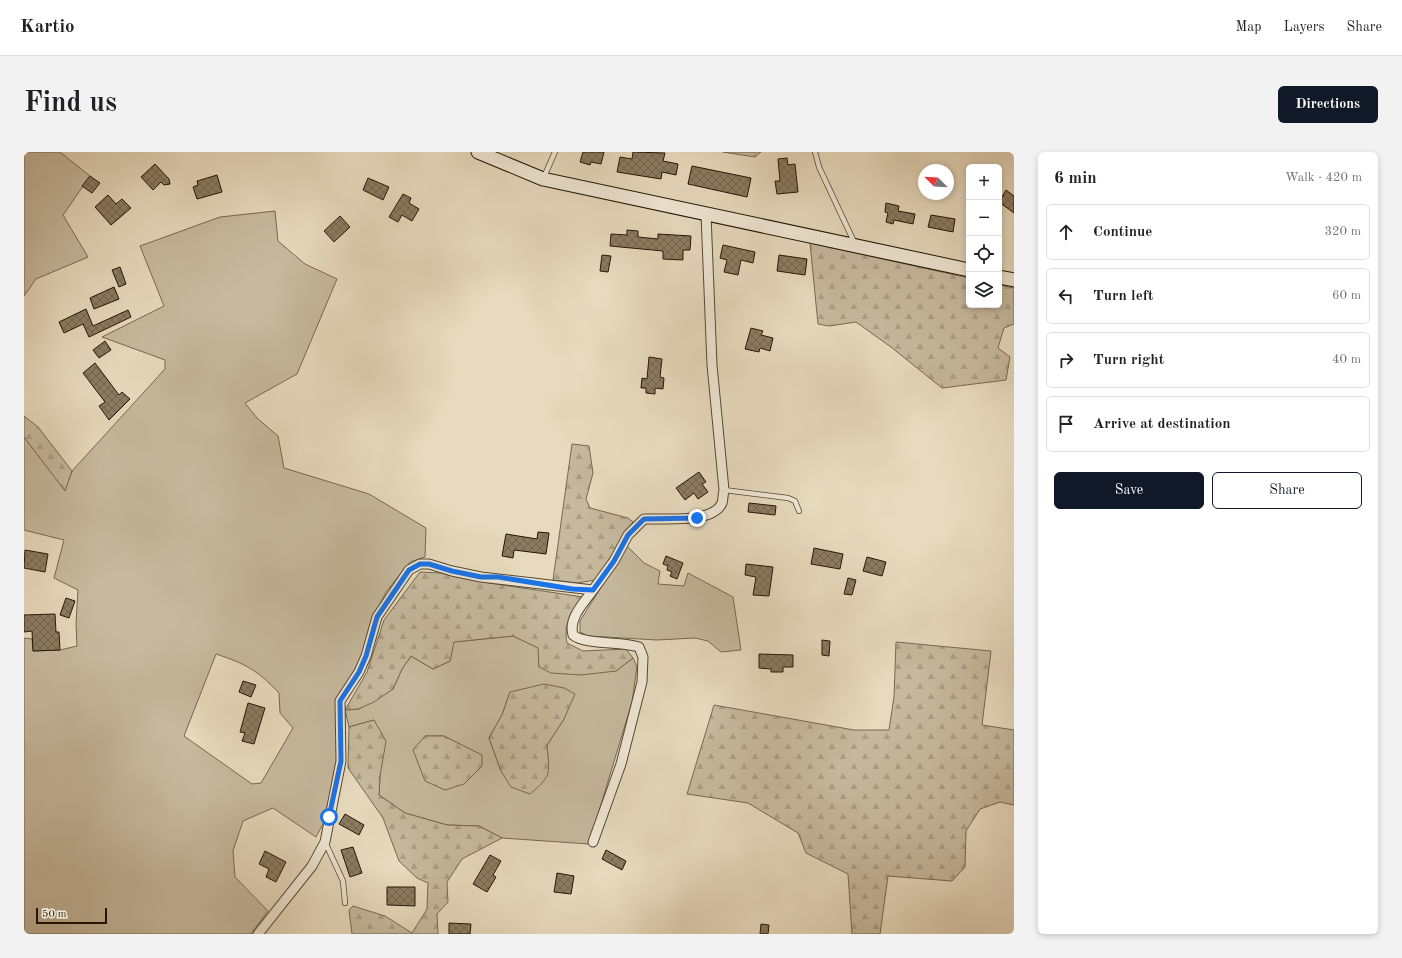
<!DOCTYPE html>
<meta charset="utf-8">
<style>
body{margin:0;font-family:"Old Standard TT",serif;background:#f2f2f2;color:#202124}
.controls{position:absolute;right:12px;top:12px;display:grid;overflow:hidden;border-radius:6px;box-shadow:0 2px 6px #0003}
.controls button{width:36px;height:36px;display:grid;place-items:center;padding:0;border:0;border-bottom:1px solid #e0e0e0;background:#fff;color:#202124;font:20px sans-serif}
.compass{position:absolute;left:894px;top:12px;width:36px;height:36px;border-radius:50%;background:#fff;box-shadow:0 2px 6px #0003;rotate:294deg}
.scale{position:absolute;left:12px;bottom:10px;width:71px;box-sizing:border-box;padding-left:4px;border:2px solid #261601;border-top:0;font-size:11px;line-height:14px;white-space:nowrap;color:#261601;-webkit-text-stroke:3px #efe7d5;paint-order:stroke}
.stop{position:absolute;width:12px;height:12px;margin:-9px;border:3px solid #1a73e8;border-radius:50%;background:#fff}
.stop.end{background:#1a73e8;border-color:#fff;box-shadow:0 1px 4px #0008}
.list{margin:0;padding:0;list-style:none}
h2{display:flex;justify-content:space-between;align-items:center;height:52px;margin:0;padding:0 16px;font-size:17px}
h2 small{font-size:13px;font-weight:400;color:#757577}
.list li{display:grid;grid-template-columns:26px 1fr auto;gap:12px;align-items:center;box-sizing:border-box;height:56px;margin:0 8px 8px;padding:0 8px;border:1px solid #e0e0e0;border-radius:6px}
.list b{display:block;font-size:15px;white-space:nowrap}
.list em{font-size:13px;font-style:normal;color:#757577}
.actions{display:flex;gap:8px;padding:12px 16px}
.actions a{flex:1;padding:9px 0;border:1px solid #111827;border-radius:6px;text-align:center;font-size:14px;color:#111827}
.actions .main{background:#111827;color:#fff}
.icon{flex:none;width:22px;height:22px;fill:none;stroke:currentColor;stroke-width:2;stroke-linecap:round;stroke-linejoin:round}
.map{position:relative;flex:none;width:990px;height:782px;overflow:hidden;border-radius:6px}
header{display:flex;align-items:center;gap:24px;box-sizing:border-box;height:56px;padding:0 20px;background:#fff;border-bottom:1px solid #e0e0e0}
header strong{font-size:19px}
nav{display:flex;gap:22px;margin-inline-start:auto;font-size:14px}
.intro{display:flex;align-items:center;justify-content:space-between;box-sizing:border-box;height:96px;padding:0 24px}
h1{margin:0;font-size:28px}
.button{padding:10px 18px;border-radius:6px;background:#111827;color:#fff;font-size:14px;font-weight:700}
main{display:flex;gap:24px;padding:0 24px}
aside{flex:1;background:#fff;border-radius:6px;box-shadow:0 2px 6px #0003}
.map>svg:first-child{display:block}
.green{fill:#c6b99e;stroke:#766850;fill-rule:evenodd}
.forest{fill:url(#forest-firs);stroke:#766850}
.building{fill:url(#building-cross-hatch);stroke:#261601}
.lines{fill:none;stroke-linecap:round;stroke-linejoin:round}
.lane-casing{stroke:#564730;stroke-width:6}
.street-casing{stroke:#564730;stroke-width:11}
.secondary-casing{stroke:#261601;stroke-width:15}
.lane{stroke:#efe7d5;stroke-width:4.5}
.street{stroke:#efe7d5;stroke-width:9}
.secondary{stroke:#efe7d5;stroke-width:13}
.route{stroke:#1a73e8;stroke-width:5}
</style>
<header>
<strong>Kartio</strong>
<nav><a>Map</a><a>Layers</a><a>Share</a></nav>
</header>
<div class="intro"><h1>Find us</h1><a class="button">Directions</a></div>
<main>
<div class="map">
<svg width="990" height="782" viewBox="0 0 990 782">
<defs>
<pattern id="forest-firs" width="22" height="20" patternUnits="userSpaceOnUse"><rect width="22" height="20" fill="#c6b99e"/><path d="M5 1l3.5 6h-7zM16 11l3.5 6h-7z" fill="#aa9e86"/></pattern>
<pattern id="building-cross-hatch" width="8" height="8" patternUnits="userSpaceOnUse"><rect width="8" height="8" fill="#8a7c63"/><path d="M0 0l8 8M0 8l8-8" fill="none" stroke="#71654f"/></pattern>
</defs>
<rect width="100%" height="100%" fill="#e7dabe"/>
<filter id="stains"><feTurbulence type="fractalNoise" baseFrequency=".005" numOctaves="4"/><feColorMatrix values="0 0 0 0 .2 0 0 0 0 .09 0 0 0 0 .02 0 0 0 .5 -.17"/></filter>
<radialGradient id="worn" r=".72"><stop offset=".6" stop-color="#630" stop-opacity="0"/><stop offset="1" stop-color="#630" stop-opacity=".3"/></radialGradient>
<path class="green" d="M0,0H36L66,24L39,63L64,105L12,127L0,144Z
M251,59L254,89L281,112L313,127L273,222L221,251L233,266L254,284L260,316L345,342L402,376L401,405L386,410L362,440L351,462L338,508L315,545L313,615L299,672L292,685L249,656L219,669L209,699L211,725L244,759L227,782H0V486L8,487L9,499L36,498L53,494L52,472L54,438L30,426L40,388L0,378V285L41,338L48,319L141,217V208L78,185L140,154L116,94L196,65ZM192,502C222,512 233,518 255,541L256,561L269,576L237,631L228,632L160,584Z
M603,394L620,411L636,419L634,432L660,434L664,421L709,445L717,498L697,500L684,489L671,486L633,488L564,484L556,480V469Z
M489,484L515,496V515L592,519L609,506L613,515L608,550L565,692L478,686L455,674L423,673L381,661L355,643L356,624L350,568L325,575L321,558L335,557L369,537L378,517L387,504L409,517L426,509L429,490ZM486,540L540,567L523,593L524,605L477,619L465,586L478,563ZM401,584H420L443,596Z"/>
<path class="forest" d="M699,0H737L731,5Z
M786,91L945,126V153H975V133L990,136V172L980,176L974,196L986,205L982,228L918,236L867,195L832,170L805,174L794,172Z
M0,264L14,275L48,319L41,339L0,285Z
M548,292L565,294L569,321L562,347L566,356L604,366L609,370L572,428L553,431L529,428Z
M396,420L416,421L465,431L559,445C548,460 539,472 543,491L559,499L602,497L609,506L592,519L557,523L527,521L515,515L514,496L489,484L430,490L426,509L409,517L387,504L378,517L369,537L350,550L334,557L321,558L343,520L360,468Z
M872,490L967,499L958,573L990,578V653L976,650L956,657L942,679L941,715L928,729L864,724L856,782H828L824,722L782,701L774,681L724,651L663,642L690,553L830,578H865L870,545Z
M520,532L540,536L551,542L540,567L523,593C525,621 529,623 506,642L487,635L477,619L465,586L478,563L486,540Z
M350,568L362,589L356,624L355,643L381,661L423,673L455,674L478,686L438,707L423,730L424,750L413,762L414,782H328L325,758L329,754L361,764L388,781L403,757L404,731L393,726L375,709L359,666L324,616L325,575Z
M401,584H420L458,603V614L440,632L421,638L401,629L389,598Z"/>
<path class="building" d="M559,0H580L577,12L567,10L566,13L556,10Z
M609,0L641,1L639,9L654,12L652,23L638,20L637,27L593,20L596,5L608,7Z
M763,6L764,13L771,12L774,40L753,42L751,29H756L754,7Z
M131,12L145,27L146,32L140,33L137,30L129,38L117,25Z
M668,14L727,26L723,45L664,32Z
M193,23L198,40L173,47L169,35L174,33L173,29Z
M66,24L76,31L68,41L58,34Z
M344,26L365,35L359,48L339,38Z
M982,38L990,44V61L975,50Z
M379,42L387,46L385,51L395,57L388,69L378,63L374,70L365,65Z
M84,43L92,52L98,47L107,56L87,73L71,55Z
M862,51L875,54L874,59L891,62L889,72L870,68L869,72L862,70L864,61L861,60Z
M907,63L931,67L929,80L904,75Z
M316,64L326,75L310,90L300,79Z
M603,78L614,79V85L634,87V82L667,84L666,98H659V108L639,107V99L586,94L587,82L603,83Z
M699,93L731,100L729,111L717,108L714,123L700,120L703,108L696,106Z
M578,103L587,104L584,120L576,119Z
M755,103L783,107L781,123L753,119Z
M96,115L102,132L95,135L88,118Z
M90,135L95,147L70,157L66,146Z
M62,157L69,174L104,158L107,165L65,185L59,172L40,181L35,170Z
M727,176L739,179L737,183L749,186L746,199L736,196L735,200L721,197Z
M81,189L87,198L75,206L69,198Z
M625,205L638,207L636,225L640,226L639,237L631,236V242L622,241V236H617L618,226L623,227Z
M71,211L95,243L98,240L106,247L85,268L75,254L81,250L59,221Z
M675,320L682,330L678,332L684,340L674,347L670,341L661,348L652,336Z
M725,351L752,354L751,363L724,360Z
M514,380L525,381L522,402L490,398L489,406L478,404L482,382L513,387Z
M790,396L819,402L816,417L787,412Z
M1,398L24,402L21,420L0,416Z
M642,404L659,411L653,427L646,424L648,420L643,418L644,414L639,412Z
M843,405L862,410L858,424L839,419Z
M722,412L749,415L745,444L729,443L732,425L721,423Z
M824,426L832,428L828,443L820,442Z
M42,446L51,449L45,466L36,463Z
M31,462L32,480H35L36,498L9,499L8,479L0,480V463Z
M798,488L806,489L805,504L798,503Z
M735,502L769,503V515H759V520H747V517L735,516Z
M219,529L232,533L227,545L215,540Z
M224,551L241,556L230,592L218,589L221,581L216,580Z
M321,662L340,673L335,683L315,672Z
M329,695L338,721L326,725L317,698Z
M582,698L602,709L598,718L578,707Z
M241,699L262,710L252,730L242,725L245,717L235,712Z
M466,703L477,709L469,723L472,725L463,740L449,732Z
M533,721L550,724L547,742L530,740Z
M363,735H391V754L363,753Z
M425,771L447,772L446,782H425Z
M737,772L745,773L744,782H736Z"/>
<g class="lines">
<defs>
<path id="lane" d="M791,0L795,15L831,92
M520,25L531,0
M700,338L764,346L771,349L775,359
M301,690L319,729L321,751"/>
<path id="street" d="M569,438C560,451 544,466 549,483C561,493 596,489 615,495L619,505L618,530L597,612L569,690
M234,782L288,714L301,690L317,609L316,549L335,520L342,504L353,465L385,418L396,412H405L428,419L457,425L569,438L590,409L604,383L620,367C639,366 689,372 698,351C699,348 699,342 700,338L688,213L682,62"/>
<path id="secondary" d="M454,0L519,27L945,118
M975,125L990,128"/>
</defs>
<use href="#lane" class="lane-casing"/>
<use href="#street" class="street-casing"/>
<use href="#secondary" class="secondary-casing"/>
<use href="#lane" class="lane"/>
<use href="#street" class="street"/>
<use href="#secondary" class="secondary"/>
</g>
<g class="lines">
<path class="route" d="M305,665L317,609L316,549L335,520L342,504L353,465L385,418L396,412H405L428,419L457,425H474L548,437L569,438L590,409L604,383L620,367L673,366"/>
</g>
<rect width="100%" height="100%" filter="url(#stains)"/>
<rect width="100%" height="100%" fill="url(#worn)"/>
</svg>
<div class="controls">
<button>+</button>
<button>−</button>
<button><svg class="icon" aria-label="locate" viewBox="0 0 24 24"><circle cx="12" cy="12" r="6"/><path d="M12 2v4M12 18v4M2 12h4M18 12h4"/></svg></button>
<button><svg class="icon" aria-label="layers" viewBox="0 0 24 24"><path d="M12 4l9 5-9 5-9-5zM3 14l9 5 9-5"/></svg></button>
</div>
<svg class="compass" viewBox="-18 -18 36 36"><path d="M0-13l5 13h-10z" fill="#e53935"/><path d="M0 13l5-13h-10z" fill="#757577"/></svg>
<div class="scale">50 m</div>
<div class="stop" style="left:305px;top:665px"></div>
<div class="stop end" style="left:673px;top:366px"></div>
</div>
<aside>
<h2>6 min<small>Walk · 420 m</small></h2>
<ul class="list">
<li><svg class="icon" aria-label="ahead" viewBox="0 0 24 24"><path d="M12 20V5M6 11l6-6 6 6"/></svg><div><b>Continue</b></div><em>320 m</em></li>
<li><svg class="icon" aria-label="left" viewBox="0 0 24 24"><path d="M17 20v-9H6M10 6l-5 5 5 5"/></svg><div><b>Turn left</b></div><em>60 m</em></li>
<li><svg class="icon" aria-label="right" viewBox="0 0 24 24"><path d="M7 20v-9h11M14 6l5 5-5 5"/></svg><div><b>Turn right</b></div><em>40 m</em></li>
<li><svg class="icon" aria-label="arrive" viewBox="0 0 24 24"><path d="M6 21V4h12l-3 4 3 4H6"/></svg><div><b>Arrive at destination</b></div></li>
</ul>
<div class="actions"><a class="main">Save</a><a>Share</a></div>
</aside>
</main>
